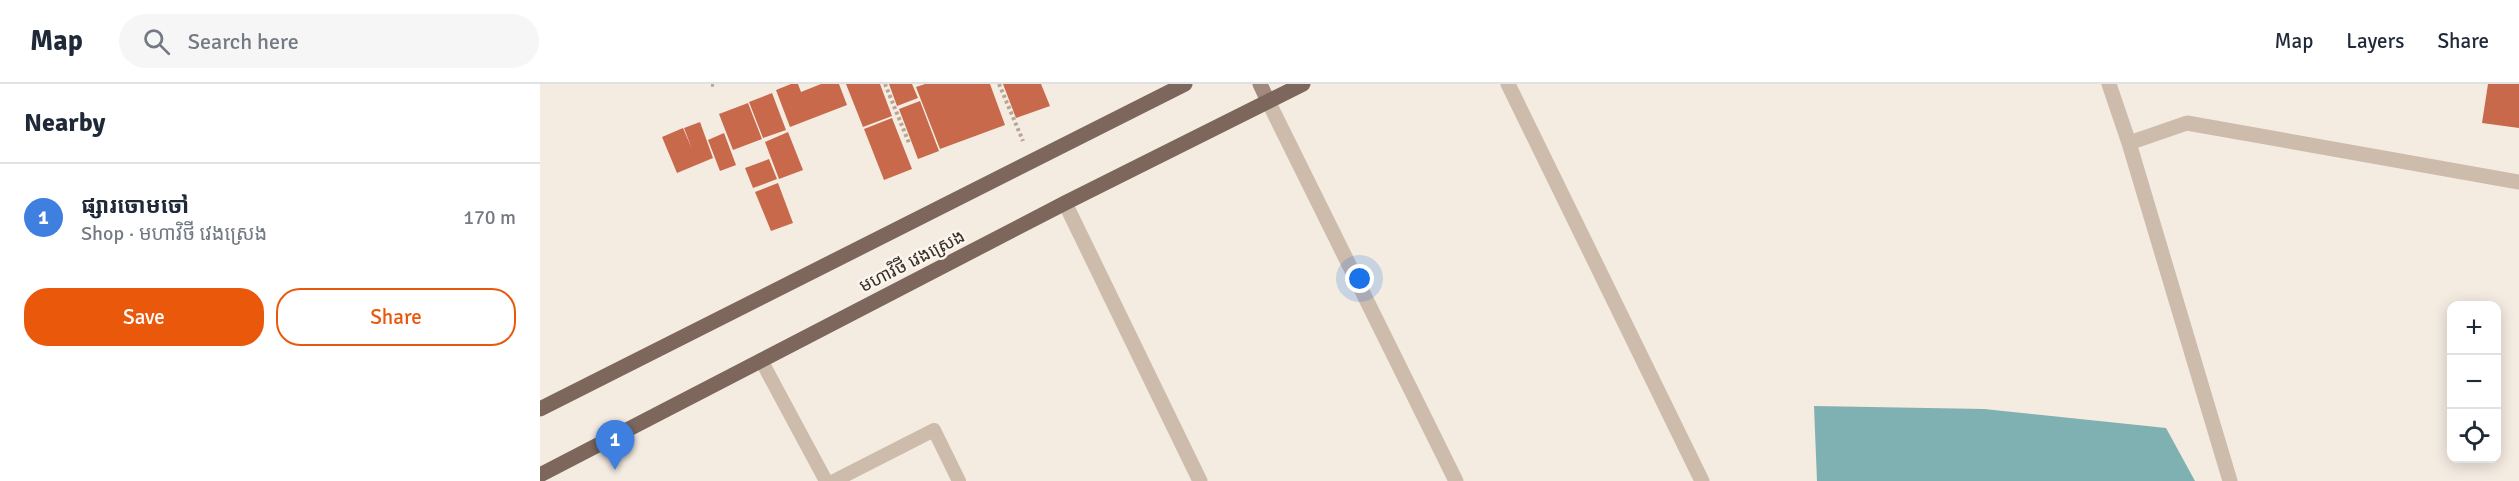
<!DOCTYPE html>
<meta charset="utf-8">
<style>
body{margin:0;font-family:Signika,"Noto Sans Khmer",sans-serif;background:#f6f6f7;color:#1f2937}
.controls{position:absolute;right:18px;bottom:18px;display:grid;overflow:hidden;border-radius:12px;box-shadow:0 3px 15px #0003}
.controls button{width:54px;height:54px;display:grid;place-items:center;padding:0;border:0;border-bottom:2px solid #e0e1e3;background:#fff;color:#1f2937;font:30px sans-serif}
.you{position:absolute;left:820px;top:195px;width:21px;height:21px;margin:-15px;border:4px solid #fff;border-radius:50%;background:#1a73e8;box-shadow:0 0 0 9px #1a73e833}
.badge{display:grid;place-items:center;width:39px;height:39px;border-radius:50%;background:#ea580c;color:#fff;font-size:20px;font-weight:700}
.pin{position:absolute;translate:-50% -50px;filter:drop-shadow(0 2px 3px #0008)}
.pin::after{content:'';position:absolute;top:32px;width:21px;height:18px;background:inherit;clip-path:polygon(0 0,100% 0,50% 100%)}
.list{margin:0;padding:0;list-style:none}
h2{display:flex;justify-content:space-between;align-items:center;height:78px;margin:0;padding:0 24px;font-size:26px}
h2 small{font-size:20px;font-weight:400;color:#747a83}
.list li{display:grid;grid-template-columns:39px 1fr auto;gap:18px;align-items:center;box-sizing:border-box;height:108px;padding:0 24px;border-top:2px solid #e0e1e3}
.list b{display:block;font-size:22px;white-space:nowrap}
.list p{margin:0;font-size:20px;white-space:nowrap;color:#747a83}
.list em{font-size:20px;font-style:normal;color:#747a83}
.actions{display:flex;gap:12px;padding:18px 24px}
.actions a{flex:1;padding:14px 0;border:2px solid #ea580c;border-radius:24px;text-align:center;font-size:21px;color:#ea580c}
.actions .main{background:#ea580c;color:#fff}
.icon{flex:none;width:33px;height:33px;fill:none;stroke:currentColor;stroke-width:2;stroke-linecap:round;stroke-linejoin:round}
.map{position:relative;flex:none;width:1979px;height:397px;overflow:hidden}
header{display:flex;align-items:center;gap:36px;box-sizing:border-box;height:84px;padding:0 30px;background:#fff;border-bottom:2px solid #e0e1e3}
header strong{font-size:28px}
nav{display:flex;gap:33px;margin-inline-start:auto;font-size:21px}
.search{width:420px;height:54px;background:#f6f6f7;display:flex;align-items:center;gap:15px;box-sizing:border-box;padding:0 21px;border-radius:33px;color:#747a83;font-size:22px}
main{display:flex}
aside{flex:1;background:#fff}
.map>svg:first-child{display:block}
.water{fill:#7fb0b2}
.building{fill:#c8694b}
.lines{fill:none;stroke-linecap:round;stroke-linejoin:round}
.path{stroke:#b9a596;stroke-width:4;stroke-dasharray:3 3;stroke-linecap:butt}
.lane{stroke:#cdbbac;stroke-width:14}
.street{stroke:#cdbbac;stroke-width:15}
.secondary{stroke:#a18a7d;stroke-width:15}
.primary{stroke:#7d675c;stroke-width:15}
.labels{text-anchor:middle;stroke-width:5;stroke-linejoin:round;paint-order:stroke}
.street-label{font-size:18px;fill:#3b302b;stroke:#fbf5ee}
</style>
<header>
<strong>Map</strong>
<div class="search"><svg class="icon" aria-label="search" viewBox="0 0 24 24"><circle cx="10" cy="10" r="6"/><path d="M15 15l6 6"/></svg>Search here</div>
<nav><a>Map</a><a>Layers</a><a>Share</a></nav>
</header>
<main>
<aside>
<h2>Nearby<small></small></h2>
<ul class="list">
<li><span class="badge" style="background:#3f7fe0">1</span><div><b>ផ្សារចោមចៅ</b><p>Shop · មហាវិថី វេងស្រេង</p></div><em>170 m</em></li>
</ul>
<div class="actions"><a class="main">Save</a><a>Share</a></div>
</aside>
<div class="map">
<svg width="1979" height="397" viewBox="0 0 1979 397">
<rect width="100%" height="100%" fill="#f4ebe1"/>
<path class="water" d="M1274,322L1444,325L1626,344L1655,397H1277Z"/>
<path class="building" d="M251,0H258L261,8L281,0H299L307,21L250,43L236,6Z
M306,0H340L352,32L323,43Z
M349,0H372L378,14L357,22Z
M385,0H450L465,41L400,65L376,3Z
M463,0H501L510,22L476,34Z
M1948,0H1979V44L1942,39Z
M232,9L246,46L223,54L209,18Z
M380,17L399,67L378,75L359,25Z
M208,19L222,55L193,66L179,30Z
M352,34L372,85L344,96L324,45Z
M160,38L173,74L137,89L122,53L143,44L152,65L144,44Z
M248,48L263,86L239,95L225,58Z
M184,49L196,81L180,87L168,56Z
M229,75L237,95L213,104L205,84Z
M238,99L253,139L231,147L215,108Z"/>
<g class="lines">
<path class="path" d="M345,0L369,59
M459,0L483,57
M171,1L177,0"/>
<path class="lane" d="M221,276L286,397
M294,397L394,346L419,397"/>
<path class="street" d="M968,0L1162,397
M1569,0L1589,59L1690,397
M728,17L916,397
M1589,59L1647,39L1979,98
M525,119L660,397"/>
<path class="secondary" d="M720,0L728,17"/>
<path class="primary" d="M0,325L645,0
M0,391L525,119L763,0"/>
</g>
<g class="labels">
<g class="street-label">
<text transform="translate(372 177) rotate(-27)" y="6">មហាវិថី វេងស្រេង</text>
</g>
</g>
</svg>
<div class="controls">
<button>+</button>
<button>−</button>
<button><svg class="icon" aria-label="locate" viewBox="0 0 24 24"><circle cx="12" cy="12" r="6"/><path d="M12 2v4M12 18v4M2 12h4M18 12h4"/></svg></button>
</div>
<div class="you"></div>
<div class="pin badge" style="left:75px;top:386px;background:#3f7fe0">1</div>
</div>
</main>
